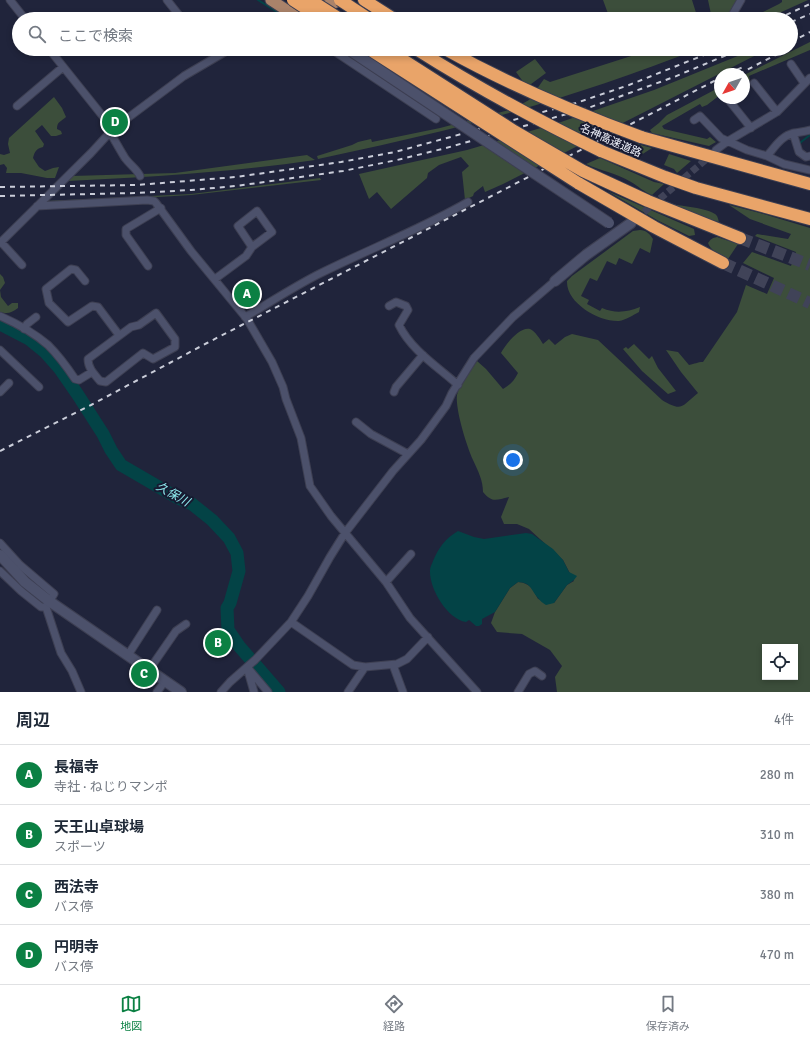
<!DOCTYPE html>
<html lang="ja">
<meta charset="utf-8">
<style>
body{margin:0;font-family:Signika,"Noto Sans JP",sans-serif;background:#f2f2f3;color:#1f2937}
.controls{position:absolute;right:12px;bottom:12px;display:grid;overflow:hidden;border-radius:0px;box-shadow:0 2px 6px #0003}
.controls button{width:36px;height:36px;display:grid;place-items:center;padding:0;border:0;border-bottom:1px solid #e0e1e3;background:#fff;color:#1f2937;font:20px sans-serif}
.compass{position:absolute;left:714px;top:68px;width:36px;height:36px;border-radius:50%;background:#fff;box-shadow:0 2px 6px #0003;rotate:230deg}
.you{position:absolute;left:513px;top:460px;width:14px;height:14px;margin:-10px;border:3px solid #fff;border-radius:50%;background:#1a73e8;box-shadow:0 0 0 6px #1a73e833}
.badge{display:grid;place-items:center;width:26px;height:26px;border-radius:50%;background:#0b8043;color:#fff;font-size:13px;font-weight:700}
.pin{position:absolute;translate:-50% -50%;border:2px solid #fff;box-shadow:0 1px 4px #0006}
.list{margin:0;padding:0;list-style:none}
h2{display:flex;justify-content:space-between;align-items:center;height:52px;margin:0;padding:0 16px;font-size:17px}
h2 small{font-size:13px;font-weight:400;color:#747a83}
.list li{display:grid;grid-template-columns:26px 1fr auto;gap:12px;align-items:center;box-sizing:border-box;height:60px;padding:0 16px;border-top:1px solid #e0e1e3}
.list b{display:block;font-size:15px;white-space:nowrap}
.list p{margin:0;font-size:13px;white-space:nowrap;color:#747a83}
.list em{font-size:13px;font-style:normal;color:#747a83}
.icon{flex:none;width:22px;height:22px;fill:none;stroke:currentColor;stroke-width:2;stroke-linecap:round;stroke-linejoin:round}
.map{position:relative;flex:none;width:810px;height:692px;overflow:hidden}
.search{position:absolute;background:#fff;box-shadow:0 2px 6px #0003;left:12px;right:12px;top:12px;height:44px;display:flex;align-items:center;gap:10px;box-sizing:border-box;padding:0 14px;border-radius:22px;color:#747a83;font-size:15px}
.sheet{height:292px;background:#fff}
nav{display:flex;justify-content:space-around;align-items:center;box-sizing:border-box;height:56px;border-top:1px solid #e0e1e3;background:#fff;font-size:11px;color:#747a83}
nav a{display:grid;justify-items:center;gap:2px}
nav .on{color:#0b8043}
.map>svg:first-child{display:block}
.green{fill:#3c4e3b;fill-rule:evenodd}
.water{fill:#034346}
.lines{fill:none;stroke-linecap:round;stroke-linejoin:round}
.stream{stroke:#034346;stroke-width:2}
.river{stroke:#034346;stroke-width:13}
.street-tunnel{stroke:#404358;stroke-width:7;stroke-dasharray:7 3.5;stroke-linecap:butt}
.highway-tunnel{stroke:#404358;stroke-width:12;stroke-dasharray:12 6;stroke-linecap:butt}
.street-casing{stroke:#3d3f52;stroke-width:9}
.secondary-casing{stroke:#3d3f52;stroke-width:12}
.primary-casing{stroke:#3d3f52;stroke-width:13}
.highway-casing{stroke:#3d3f52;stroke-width:14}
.street{stroke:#4c516b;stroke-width:7}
.secondary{stroke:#4c516b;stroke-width:10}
.primary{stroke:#aa836a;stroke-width:11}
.highway{stroke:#e9a469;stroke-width:12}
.rail{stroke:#cacdd9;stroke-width:2;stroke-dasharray:5 5;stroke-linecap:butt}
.secondary-bridge-casing{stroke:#3d3f52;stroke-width:12;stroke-linecap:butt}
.highway-bridge-casing{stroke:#3d3f52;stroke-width:14;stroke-linecap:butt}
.secondary-bridge{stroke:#4c516b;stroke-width:10}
.highway-bridge{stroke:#e9a469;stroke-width:12}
.labels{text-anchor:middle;stroke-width:4;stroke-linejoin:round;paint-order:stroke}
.street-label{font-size:11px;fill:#f2f5fe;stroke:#171a31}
.water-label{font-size:12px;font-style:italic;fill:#91edf1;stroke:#171a31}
</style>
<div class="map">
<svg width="810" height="692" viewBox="0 0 810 692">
<rect width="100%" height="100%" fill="#20243b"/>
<path class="green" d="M603,0H692L698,19H610Z
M708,0H739L727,19H712Z
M782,0H808L766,19H749L779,4L782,2Z
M810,42V50L749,76L750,80L744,83V75Z
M653,49H698C615,82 529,109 442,131C401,141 359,150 318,159L317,156L352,145L358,142L371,139L372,142L440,128L513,109L529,100L544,79L550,82Z
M755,49H768L503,184L485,192L483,186L474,193L473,196L465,200L462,172L469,166L461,157L439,165L428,173L427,178L391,209L377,192L369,199L359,174L467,150L561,122L654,90Z
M535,59L546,73L527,87L516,72Z
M720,87V95L707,105L702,107L700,104L662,126L664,129L707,139L710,137L716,142L709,146L652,133L650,130L659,123L667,115Z
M54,97L62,108L66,117C61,122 57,121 57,129L61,131L62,134L56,136H51L42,125L35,131L44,144L43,147C36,149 35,151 33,158L39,167L45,171L53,168L59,167L55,178H47L21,173H6L7,168L4,164L0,165V154L4,155L10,153L8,144L9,138Z
M630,142L652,148L638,157L616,150Z
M669,154L691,161L677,173L674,169L664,165Z
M307,155L315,160C233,172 151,177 68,181L72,176L175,173Z
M600,158L654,182L664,184L652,195C644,192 638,186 631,182C617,173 601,171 586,164Z
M320,178L321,180L191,195L43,204L45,201L191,194Z
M607,191L694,229L695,235L689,236L657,220Z
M671,204C681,206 707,208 715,214C718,216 718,219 719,222L698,216Z
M729,205L760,213L810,228V692H557L555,677L562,666L550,650L522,634L497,632L491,623L495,612L510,588L518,582C530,583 533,589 538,599L554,603L567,585L574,581L563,560L529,529L517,524H504L501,517L509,497C496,500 492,503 483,492C483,480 478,471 473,460C467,447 455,409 457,395C459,385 471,370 477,361L486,369L503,389C510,385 514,381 518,373L501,353C505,345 520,326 530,329C535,331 540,339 543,344L549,339L555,345L565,337L572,334L598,340L662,400C682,412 681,407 698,393L681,372L666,350L678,352L689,365C695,364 697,362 703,362L737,312L746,285L767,294L774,278L743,263L752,252L791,266L796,252L755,236L757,234L788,239L791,234L750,219ZM765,647H795V677H765Z
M640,230C646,230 650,234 653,239L650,253L640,248L632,264L619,258L616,265L607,261L597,281L590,278L581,296L589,300L587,304L600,311L602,308C616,314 627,312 640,307L639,312C633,315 626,320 619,321C599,322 566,303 567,281L572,276L633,231Z
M717,237L738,244L728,259C720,255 711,251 708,243C711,239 712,238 717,237Z
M0,274L3,277L5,283L0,290L1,297L8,306L12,303H18V308C11,313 8,314 0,312Z
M634,344L649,359L652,356L658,368L676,391L668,394L642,371L623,349L626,347L628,349Z"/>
<path class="water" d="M458,531L474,537L484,539L526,533L532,534L553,549L563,560L569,572L577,576L574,580L567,585L554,603L546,605C543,603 540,601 538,598C530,589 532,583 518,582L510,588L495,612L482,619V624L479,626H476L469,620L466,622C447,619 429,588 430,570C430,567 432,564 433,561C439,547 445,539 458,531Z"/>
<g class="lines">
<path class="stream" d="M258,0L285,17
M800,144L801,142L810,135"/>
<path class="river" d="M0,324L29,339L45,352L60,369L78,395L103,434L111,450L121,465L176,497L192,504L212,520L229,538L237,553L239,571L230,603L227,608L228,630L239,646L279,692"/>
<path class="street-tunnel" d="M636,219L710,156"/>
<path class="highway-tunnel" d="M740,238L810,265
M723,263L810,303"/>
<defs>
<path id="street" d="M10,0L25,19
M167,0L182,19
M730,19L741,0
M49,49L113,129
M331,49L436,119
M791,64L804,83
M754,83L777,112
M727,98L751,128
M17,106L63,67
M694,120L700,116L721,138L747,150L767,156L784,164L810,170
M110,132C115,141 120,150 125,158C130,165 137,169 140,176
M793,133L799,152L806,157L810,156
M716,150L728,141L777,112L810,78
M767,156C775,147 781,136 794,133C799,132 804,132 810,130
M37,206L147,200L154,201L156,203L191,251L247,319L272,362L283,387L286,399L301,438L310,486L331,516L386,582L410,618L477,692
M1,242L22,265
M0,243L91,153L113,129L184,76L230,49
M148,266L126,235V229L161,208
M215,279L246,256L252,247L272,232L257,211L238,226L252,247
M85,281L76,270L71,269L46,289L49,303L68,322L92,306L98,307L119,335
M389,306L396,302L406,306L408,310L399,325C411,350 438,367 458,385
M156,313L175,339V347L153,359L143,353L106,382L100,381C94,374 88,368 88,359L131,327L139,325Z
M0,316C16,323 34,333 48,345C58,355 67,367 75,379L79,380L92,372
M245,317C269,303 292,288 317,275C367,250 419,230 468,202
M24,329L27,324L36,317
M0,350L39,387
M0,392L9,383
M394,392L396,387L423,355
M356,422L371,434L408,454
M0,543L20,565L54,594L46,607L61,653L72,671L81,692
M0,571L21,591L41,607H46
M386,582L411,554
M291,622L353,665L365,667L397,664L407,659L428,637
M128,655L157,610
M393,665L403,692
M247,667L268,692
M149,670L176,631L186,624
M248,671L254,692
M157,692L165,681
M221,692L230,682L255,660L291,622L308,596L330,557L345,533L393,471L421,440L446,406L452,393L474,358L513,317L555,281
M348,692L365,667
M518,692L529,674L535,671L542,676"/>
<path id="secondary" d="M555,281L586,255L631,223
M0,555L25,582L49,601L181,692"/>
<path id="primary" d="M271,0L297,17L341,0"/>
<path id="highway" d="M364,0L394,19
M641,137L810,184
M601,151L665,177L696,188L810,219
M583,171L648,201L740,238
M578,183L654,227L723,263"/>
</defs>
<use href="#street" class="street-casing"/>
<use href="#secondary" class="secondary-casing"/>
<use href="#primary" class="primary-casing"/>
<use href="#highway" class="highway-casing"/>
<use href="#street" class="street"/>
<use href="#secondary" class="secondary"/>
<use href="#primary" class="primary"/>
<use href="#highway" class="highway"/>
<path class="rail" d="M777,19L810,4
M791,22L810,14
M791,42L810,32
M728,74L743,67
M739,74L787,49
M0,187L137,185L236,177L341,162L395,152L576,103L629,85L719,49
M0,196L137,193L191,190L236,186L343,171L397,160L446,148L588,108L674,77L741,49
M0,451L91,405L207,343L720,78"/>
<defs>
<path id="secondary-bridge" d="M348,49L609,223"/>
<path id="highway-bridge" d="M293,0L322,19
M310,0L340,19
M340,0L369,19
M369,49L578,183
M386,49L514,131L583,171
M416,49C476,87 537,120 601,151
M445,49C508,84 573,112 641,137"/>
</defs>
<use href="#secondary-bridge" class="secondary-bridge-casing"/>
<use href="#highway-bridge" class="highway-bridge-casing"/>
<use href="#secondary-bridge" class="secondary-bridge"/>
<use href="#highway-bridge" class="highway-bridge"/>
</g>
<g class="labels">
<g class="street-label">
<text transform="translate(611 140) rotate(24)" y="4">名神高速道路</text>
</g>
<g class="water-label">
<text transform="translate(173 494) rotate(29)" y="4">久保川</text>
</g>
</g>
</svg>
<div class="controls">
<button><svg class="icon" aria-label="locate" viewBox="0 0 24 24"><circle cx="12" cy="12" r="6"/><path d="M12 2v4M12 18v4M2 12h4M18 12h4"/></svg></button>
</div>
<svg class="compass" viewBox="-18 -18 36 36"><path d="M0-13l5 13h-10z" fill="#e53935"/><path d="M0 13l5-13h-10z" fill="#747a83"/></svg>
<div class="you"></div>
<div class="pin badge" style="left:247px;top:294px">A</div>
<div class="pin badge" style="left:218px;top:643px">B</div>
<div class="pin badge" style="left:144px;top:674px">C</div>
<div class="pin badge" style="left:115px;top:122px">D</div>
<div class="search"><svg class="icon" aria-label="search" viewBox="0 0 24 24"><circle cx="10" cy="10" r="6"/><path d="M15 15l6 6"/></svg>ここで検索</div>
</div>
<section class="sheet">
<h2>周辺<small>4件</small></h2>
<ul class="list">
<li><span class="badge">A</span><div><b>長福寺</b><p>寺社 · ねじりマンポ</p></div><em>280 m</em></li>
<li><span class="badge">B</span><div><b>天王山卓球場</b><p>スポーツ</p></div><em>310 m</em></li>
<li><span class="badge">C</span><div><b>西法寺</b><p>バス停</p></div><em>380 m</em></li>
<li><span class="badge">D</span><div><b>円明寺</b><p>バス停</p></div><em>470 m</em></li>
</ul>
</section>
<nav>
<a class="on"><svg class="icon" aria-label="map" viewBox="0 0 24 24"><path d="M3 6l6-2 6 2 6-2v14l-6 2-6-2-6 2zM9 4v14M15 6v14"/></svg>地図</a>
<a><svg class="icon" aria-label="directions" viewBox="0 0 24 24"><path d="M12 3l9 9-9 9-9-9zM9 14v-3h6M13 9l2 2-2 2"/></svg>経路</a>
<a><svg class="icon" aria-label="saved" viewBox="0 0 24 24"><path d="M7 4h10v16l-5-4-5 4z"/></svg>保存済み</a>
</nav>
